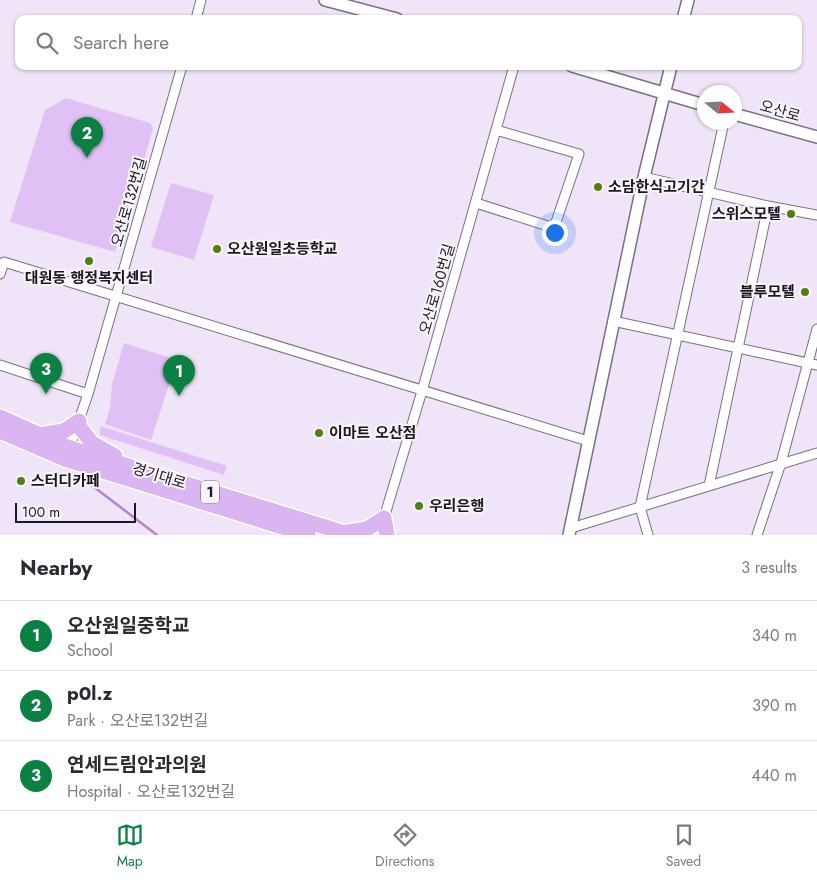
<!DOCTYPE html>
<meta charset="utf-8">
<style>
body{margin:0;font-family:Jost,"Noto Sans KR",sans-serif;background:#f7f7f7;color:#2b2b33}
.compass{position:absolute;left:697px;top:85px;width:45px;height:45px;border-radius:50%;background:#fff;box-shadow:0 1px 4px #0004;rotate:108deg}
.scale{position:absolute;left:15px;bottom:12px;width:121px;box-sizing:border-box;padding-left:5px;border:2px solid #1c181e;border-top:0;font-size:14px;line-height:18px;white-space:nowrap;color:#1c181e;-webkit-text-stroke:4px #f9f4fc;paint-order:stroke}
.you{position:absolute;left:554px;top:232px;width:18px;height:18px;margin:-12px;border:4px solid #fff;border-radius:50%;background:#1a73e8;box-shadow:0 0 0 8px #1a73e833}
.badge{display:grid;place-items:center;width:32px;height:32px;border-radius:50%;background:#0b8043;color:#fff;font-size:16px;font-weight:700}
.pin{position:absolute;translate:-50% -41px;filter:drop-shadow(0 1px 2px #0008)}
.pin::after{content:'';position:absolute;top:26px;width:18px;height:15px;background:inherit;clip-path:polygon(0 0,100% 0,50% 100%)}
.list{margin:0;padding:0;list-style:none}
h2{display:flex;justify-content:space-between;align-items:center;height:65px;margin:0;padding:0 20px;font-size:21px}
h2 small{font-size:16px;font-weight:400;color:#7c7c81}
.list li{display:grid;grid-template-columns:32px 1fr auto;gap:15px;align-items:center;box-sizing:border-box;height:70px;padding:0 20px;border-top:1px solid #e1e1e2}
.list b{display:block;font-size:19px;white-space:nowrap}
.list p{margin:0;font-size:16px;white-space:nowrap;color:#7c7c81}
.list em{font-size:16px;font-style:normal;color:#7c7c81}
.icon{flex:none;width:28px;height:28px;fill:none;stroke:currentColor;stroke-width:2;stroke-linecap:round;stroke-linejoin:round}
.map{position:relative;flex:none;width:817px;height:535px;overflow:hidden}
.search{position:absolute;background:#fff;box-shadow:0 1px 4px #0004;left:15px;right:15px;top:15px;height:55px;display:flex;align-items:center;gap:12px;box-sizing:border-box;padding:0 18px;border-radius:10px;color:#7c7c81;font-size:19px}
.sheet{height:275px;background:#fff}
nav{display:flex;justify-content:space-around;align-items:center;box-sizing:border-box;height:70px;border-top:1px solid #e1e1e2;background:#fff;font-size:14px;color:#7c7c81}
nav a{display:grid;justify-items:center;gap:2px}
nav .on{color:#0b8043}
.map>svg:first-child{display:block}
.green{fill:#e1c0f6}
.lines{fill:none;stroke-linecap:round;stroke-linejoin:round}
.stream{stroke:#b385d0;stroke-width:2.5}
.minor-casing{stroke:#7a7081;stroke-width:11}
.tertiary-casing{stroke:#7a7081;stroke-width:14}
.primary-casing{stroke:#fff;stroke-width:18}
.minor{stroke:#fff;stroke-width:9}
.tertiary{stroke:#fff;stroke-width:11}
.primary{stroke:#dbb4f2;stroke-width:15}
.poi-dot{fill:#4f8011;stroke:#f9f4fc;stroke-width:2}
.labels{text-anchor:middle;stroke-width:4;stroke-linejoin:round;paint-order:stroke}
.shield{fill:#f9f4fc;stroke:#5e5a61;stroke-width:1}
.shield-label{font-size:14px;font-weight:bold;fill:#1c181e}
.street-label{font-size:15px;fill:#1c181e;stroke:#f9f4fc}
.poi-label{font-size:15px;font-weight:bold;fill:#1c181e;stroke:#f9f4fc;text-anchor:start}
</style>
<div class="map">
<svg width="817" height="535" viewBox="0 0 817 535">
<rect width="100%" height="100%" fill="#f0e4f8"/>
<path class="green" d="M66,98L150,123L153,128L136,188C125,197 128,210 125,221C122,232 118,242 115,252L10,222L45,110Z
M171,183L214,195L194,260L151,247Z
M124,343L177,360L151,440L105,424L110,408L112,384Z
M100,426L227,466L224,475L100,435Z"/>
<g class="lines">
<path class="stream" d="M90,484L157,535"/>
<defs>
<path id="minor" d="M196,19L201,0
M644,177L768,206
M476,203L554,228L579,154L496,130
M0,274L4,262L588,441
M613,321L817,365
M0,365L88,394
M68,452L88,394L182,66
M709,486L768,206L817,215
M384,518L422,391L514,66
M571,528L817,453
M648,535L640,507L724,122
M757,535L781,463L817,329"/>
<path id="tertiary" d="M325,0L397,19
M683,19L688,0
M572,66L704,105
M734,114L817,137
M569,535L644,177L671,66"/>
<path id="primary" d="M0,417L70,448L351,535
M78,425L92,443L115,456
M0,431L65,459L308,535
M40,435L64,431L79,421
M343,533L367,529L384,518L387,535"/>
</defs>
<use href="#minor" class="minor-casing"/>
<use href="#tertiary" class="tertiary-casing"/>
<use href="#primary" class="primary-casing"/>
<use href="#minor" class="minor"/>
<use href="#tertiary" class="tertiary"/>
<use href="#primary" class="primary"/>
</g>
<g class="poi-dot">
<circle cx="598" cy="187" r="5"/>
<circle cx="791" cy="214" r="5"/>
<circle cx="217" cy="249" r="5"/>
<circle cx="89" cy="261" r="5"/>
<circle cx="805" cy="292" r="5"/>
<circle cx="319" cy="433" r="5"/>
<circle cx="21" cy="481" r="5"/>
<circle cx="419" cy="506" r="5"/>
</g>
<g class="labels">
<rect class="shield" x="201" y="480.5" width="18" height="23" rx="4"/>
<g class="shield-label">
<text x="210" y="497">1</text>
</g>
<g class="street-label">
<text transform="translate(780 111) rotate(16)" y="5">오산로</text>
<text transform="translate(129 202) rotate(-74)" y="5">오산로132번길</text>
<text transform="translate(437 289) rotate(-74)" y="5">오산로160번길</text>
<text transform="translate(159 476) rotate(17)" y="5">경기대로</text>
</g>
<g class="poi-label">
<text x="608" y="192">소담한식고기간</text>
<text x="781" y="219" text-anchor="end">스위스모텔</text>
<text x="227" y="254">오산원일초등학교</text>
<text x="89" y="283" text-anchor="middle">대원동 행정복지센터</text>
<text x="795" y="297" text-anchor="end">블루모텔</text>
<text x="329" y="438">이마트 오산점</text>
<text x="31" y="486">스터디카페</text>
<text x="429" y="511">우리은행</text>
</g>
</g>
</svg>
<svg class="compass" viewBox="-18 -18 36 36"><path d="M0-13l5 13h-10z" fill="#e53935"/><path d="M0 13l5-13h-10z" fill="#7c7c81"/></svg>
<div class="scale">100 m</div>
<div class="you"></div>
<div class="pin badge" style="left:179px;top:396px">1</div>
<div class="pin badge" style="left:87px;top:158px">2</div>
<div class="pin badge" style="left:46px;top:394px">3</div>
<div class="search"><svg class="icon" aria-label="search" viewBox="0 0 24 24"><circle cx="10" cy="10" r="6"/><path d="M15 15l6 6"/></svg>Search here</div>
</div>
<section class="sheet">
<h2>Nearby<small>3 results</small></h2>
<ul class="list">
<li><span class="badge">1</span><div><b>오산원일중학교</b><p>School</p></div><em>340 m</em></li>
<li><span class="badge">2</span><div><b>p0l.z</b><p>Park · 오산로132번길</p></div><em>390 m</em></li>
<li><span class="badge">3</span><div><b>연세드림안과의원</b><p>Hospital · 오산로132번길</p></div><em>440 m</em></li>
</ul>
</section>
<nav>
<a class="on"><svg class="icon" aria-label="map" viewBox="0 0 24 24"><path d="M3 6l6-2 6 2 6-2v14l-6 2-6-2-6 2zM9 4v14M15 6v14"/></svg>Map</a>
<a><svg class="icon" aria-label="directions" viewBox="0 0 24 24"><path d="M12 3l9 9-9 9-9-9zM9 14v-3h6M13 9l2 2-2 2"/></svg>Directions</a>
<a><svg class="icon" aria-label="saved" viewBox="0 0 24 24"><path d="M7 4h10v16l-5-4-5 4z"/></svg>Saved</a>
</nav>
